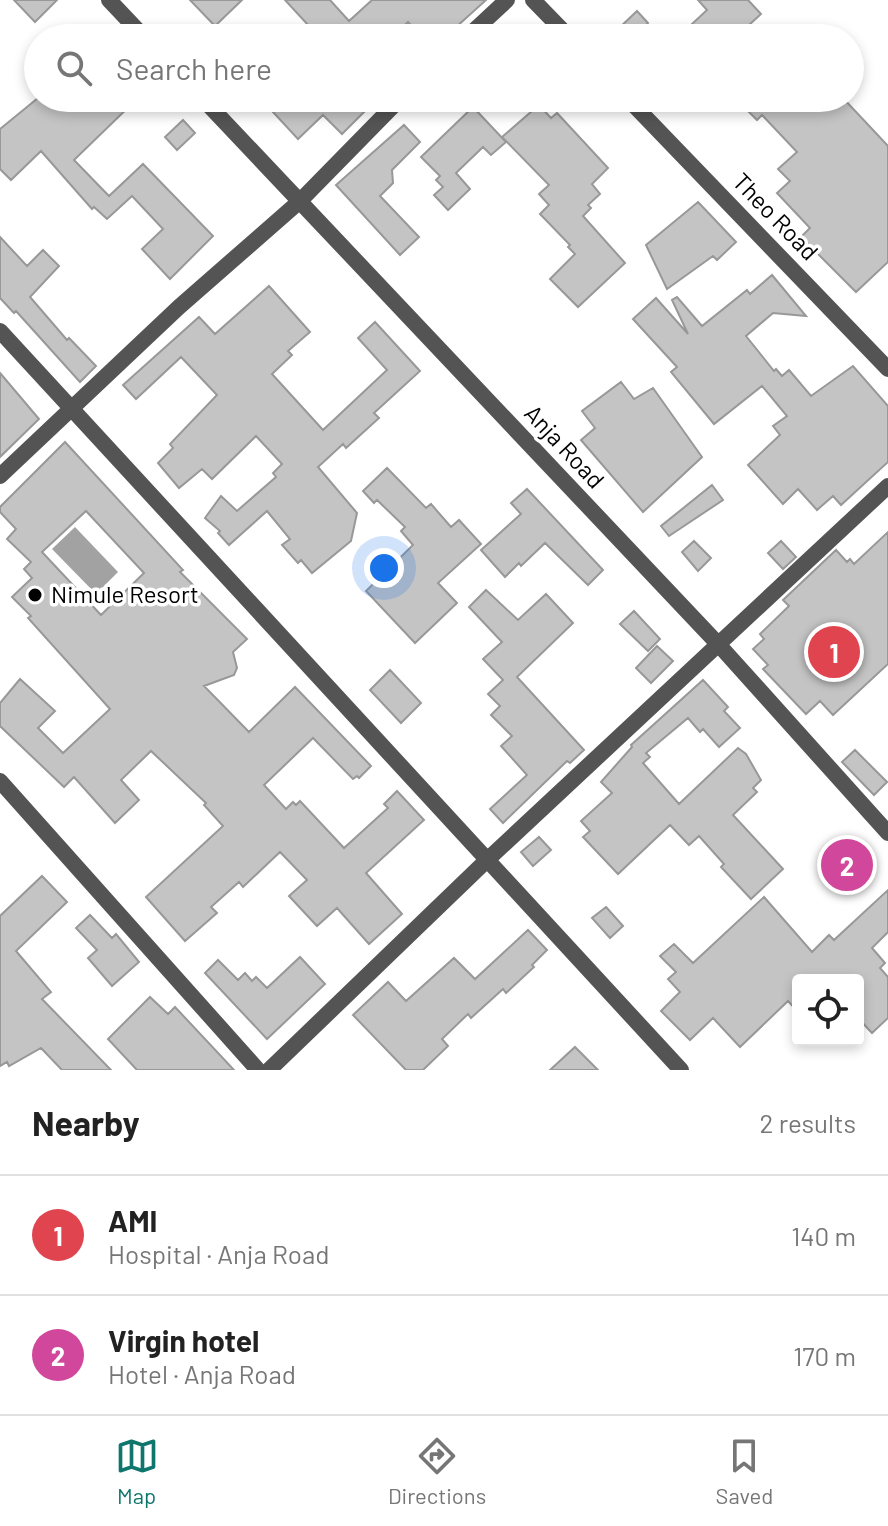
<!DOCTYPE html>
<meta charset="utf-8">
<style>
body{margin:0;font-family:Barlow,sans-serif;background:#f6f6f6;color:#222}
.controls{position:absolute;right:24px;bottom:24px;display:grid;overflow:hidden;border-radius:8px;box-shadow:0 4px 12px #0003}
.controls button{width:72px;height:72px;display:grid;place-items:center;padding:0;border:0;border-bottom:2px solid #e0e0e0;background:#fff;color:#222;font:40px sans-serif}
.you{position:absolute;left:384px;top:568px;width:28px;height:28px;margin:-20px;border:6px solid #fff;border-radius:50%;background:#1a73e8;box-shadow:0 0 0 12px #1a73e833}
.badge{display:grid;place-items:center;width:52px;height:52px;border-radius:50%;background:#0f766e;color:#fff;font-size:26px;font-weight:700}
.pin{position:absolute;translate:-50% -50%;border:4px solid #fff;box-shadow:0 2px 8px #0006}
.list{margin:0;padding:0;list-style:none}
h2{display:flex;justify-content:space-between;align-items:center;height:104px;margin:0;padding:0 32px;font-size:34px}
h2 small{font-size:26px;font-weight:400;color:#767676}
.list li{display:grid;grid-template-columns:52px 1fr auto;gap:24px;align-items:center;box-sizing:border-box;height:120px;padding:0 32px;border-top:2px solid #e0e0e0}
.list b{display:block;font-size:30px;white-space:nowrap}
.list p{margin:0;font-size:26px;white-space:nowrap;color:#767676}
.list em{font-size:26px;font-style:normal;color:#767676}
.icon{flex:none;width:44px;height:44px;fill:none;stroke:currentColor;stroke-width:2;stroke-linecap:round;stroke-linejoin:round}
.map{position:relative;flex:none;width:888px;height:1070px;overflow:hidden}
.search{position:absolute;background:#fff;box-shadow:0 4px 12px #0003;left:24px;right:24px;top:24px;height:88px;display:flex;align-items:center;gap:20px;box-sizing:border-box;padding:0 28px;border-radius:44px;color:#767676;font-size:30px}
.sheet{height:344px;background:#fff}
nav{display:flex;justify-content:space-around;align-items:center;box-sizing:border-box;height:112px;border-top:2px solid #e0e0e0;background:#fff;font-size:22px;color:#767676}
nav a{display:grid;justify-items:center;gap:4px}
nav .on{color:#0f766e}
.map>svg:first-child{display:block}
.water{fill:#a2a2a2}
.building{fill:#c4c4c4;stroke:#989898;stroke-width:2;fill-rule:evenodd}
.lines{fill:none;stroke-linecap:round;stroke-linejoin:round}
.minor{stroke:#545454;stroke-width:16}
.tertiary{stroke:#545454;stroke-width:16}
.poi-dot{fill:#000;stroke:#fff;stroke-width:3}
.labels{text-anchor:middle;stroke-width:7;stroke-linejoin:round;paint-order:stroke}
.street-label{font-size:24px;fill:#000;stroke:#fff}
.poi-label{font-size:24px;fill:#000;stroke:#fff;text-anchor:start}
</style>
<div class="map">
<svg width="888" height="1070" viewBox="0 0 888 1070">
<rect width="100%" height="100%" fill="#fff"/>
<path class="water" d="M75,527L118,572L96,594L52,549Z"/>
<path class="building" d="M14,0H57L35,22Z
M190,0H242L215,26Z
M285,0H330L349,21L372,0H486L444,38H423L408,22L391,38H320Z
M698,0H748L761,14L735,38H731L723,30L715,38H705L692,24L707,10Z
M637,11L648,23L632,38H625L617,30Z
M38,98H138L74,160L109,196L143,164L213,236L170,279L142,249L163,229L132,196L107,219L94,207L92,209L41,151L11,180L0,169V129Z
M260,98H378L342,134L323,115L298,139Z
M735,98H843L888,146V262L856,292L801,237L810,228L777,193L790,181L778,169L797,152L762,115L757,120Z
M539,105L551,118L557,113L608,168L592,184L600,194L588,205L591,208L583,216L625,263L578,307L550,279L575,254L568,247L570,245L540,214L549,205L539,194L549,185L502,137Z
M473,107L506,142L491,155L483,147L456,173L470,189L448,210L434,195L443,187L436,180L440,176L421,157Z
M183,120L195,133L177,150L165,137Z
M404,125L420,142L392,170L393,183L380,196L419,237L400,255L336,185Z
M698,202L736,242L717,260L713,256L667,289L646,245Z
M0,237L27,266L43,250L59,266L30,297L67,340L69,338L96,366L80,382L16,311L14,313L0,298Z
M772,275L806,316L773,313L746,336L774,371L776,369L782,376L789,370L811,396L853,366L888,406V462L841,505L833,496L817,510L798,489L783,504L748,465L780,435L773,426L787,416L762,386L714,424L671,372L677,367L633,319L656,298L688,334L672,300L677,297L702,326L747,290L750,294Z
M269,286L310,332L288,351L292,355L272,374L323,430L387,370L358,338L375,322L420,371L374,413L379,418L346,448L343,444L318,467L357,513L351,541L312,573L301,560L298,563L282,545L290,539L267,511L229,545L218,533L220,531L205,518L221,496L237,511L276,477L273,473L282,464L256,436L212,479L202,469L179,488L158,463L173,448L170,444L217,395L181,357L136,399L123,385L199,317L215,334Z
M0,373L39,419L0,457Z
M621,382L634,399L653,388L702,457L643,512L581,440L595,428L582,411Z
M65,442L183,570L180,572L247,639L233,652L237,668L234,675L204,686L249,732L295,687L371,766L359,778L357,776L353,779L313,738L264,785L286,809L293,802L296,805L300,801L344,848L388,808L384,804L397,791L424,820L366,873L402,914L369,944L337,908L317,926L289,896L307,880L280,852L243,887L239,882L211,907L217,913L185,941L146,897L223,826L204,805L206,803L151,751L121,780L139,800L115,823L74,777L64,787L0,726V703L20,679L55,711L38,728L63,753L110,709L28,618L31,616L12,597L32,578L24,569L31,562L7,539L16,529L0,512V507ZM86,511L144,573L101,615L42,552Z
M387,468L426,508L431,504L451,527L459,520L481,544L438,583L457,603L415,643L366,591L413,545L401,531L405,527L377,500L374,503L363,491Z
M712,485L723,500L669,536L661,526Z
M527,489L603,570L588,585L545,543L521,566L519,563L505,577L481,550L521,514L511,503Z
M888,532V664L833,715L820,701L806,714L763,669L768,665L753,649L764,639L760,634L789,606L783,600L836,550L847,562L850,559L854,564Z
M694,541L711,558L698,571L682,552Z
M781,541L796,557L783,569L768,553Z
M486,590L518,620L546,594L573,623L517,677L584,750L570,763L567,761L503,823L490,809L527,775L501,746L512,736L491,715L500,706L488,694L503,680L483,659L502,642L469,607Z
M634,611L660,639L648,651L620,624Z
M657,646L673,661L651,683L636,668Z
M390,670L421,703L401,723L370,690Z
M703,680L728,707L724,711L740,728L719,747L703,729L700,732L688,718L646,753L650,757L643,763L679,804L738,748L746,754L761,780L753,788L757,792L733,815L783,869L751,899L721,867L724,864L699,836L689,845L670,825L618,874L583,837L590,831L581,821L612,793L601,782L632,747L631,745Z
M855,750L887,782L874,795L842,762Z
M539,837L551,850L533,866L521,852Z
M42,876L67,902L16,951L51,992L42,999L111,1070H62L41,1048L9,1066L7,1062L0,1066V916Z
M888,890V932L872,948L885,963L880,968L888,977V1018L872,1033L858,1018V980H798V1012L788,1001L740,1047L713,1018L690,1040L661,1011L680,992L668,979L676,972L660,956L674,944L693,963L764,897L812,952L829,935L834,940Z
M606,907L623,926L610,938L592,918Z
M90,915L112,938L116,934L139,962L112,986L88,958L97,950L76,928Z
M528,930L547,950L532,965L534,967L506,993L503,989L471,1018L468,1014L442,1039L448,1046L423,1070H406L353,1015L388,982L406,1001L454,958L475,979Z
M300,957L325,984L267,1039L205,973L218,960L238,980L245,973L252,981L256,977L267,988Z
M150,997L168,1014L175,1007L234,1070H137L108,1039Z
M575,1047L598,1070H550Z"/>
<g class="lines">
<path class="minor" d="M109,0L145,38
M533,0L570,38
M466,38L507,0
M202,98L719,645L888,833
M627,98L888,369
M0,331L681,1070
M0,476L179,307L300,201L401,98
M269,1070L486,861L888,486"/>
<path class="tertiary" d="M0,781L258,1070"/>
</g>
<circle class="poi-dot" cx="35" cy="595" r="8"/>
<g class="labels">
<g class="street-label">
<text transform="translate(775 217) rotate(46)" y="8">Theo Road</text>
<text transform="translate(564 447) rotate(47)" y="8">Anja Road</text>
</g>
<g class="poi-label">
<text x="51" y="603">Nimule Resort</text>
</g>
</g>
</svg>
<div class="controls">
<button><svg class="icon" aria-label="locate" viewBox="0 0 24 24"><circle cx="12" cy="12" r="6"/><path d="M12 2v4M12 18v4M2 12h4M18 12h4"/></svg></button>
</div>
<div class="you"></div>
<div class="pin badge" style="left:834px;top:652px;background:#e0444e">1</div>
<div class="pin badge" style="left:847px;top:865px;background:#d1479c">2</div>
<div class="search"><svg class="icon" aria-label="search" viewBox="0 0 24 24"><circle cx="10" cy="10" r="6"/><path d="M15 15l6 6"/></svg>Search here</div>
</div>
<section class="sheet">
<h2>Nearby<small>2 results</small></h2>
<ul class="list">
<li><span class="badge" style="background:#e0444e">1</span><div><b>AMI</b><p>Hospital · Anja Road</p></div><em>140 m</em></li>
<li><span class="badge" style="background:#d1479c">2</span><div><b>Virgin hotel</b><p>Hotel · Anja Road</p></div><em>170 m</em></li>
</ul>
</section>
<nav>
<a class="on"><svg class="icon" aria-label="map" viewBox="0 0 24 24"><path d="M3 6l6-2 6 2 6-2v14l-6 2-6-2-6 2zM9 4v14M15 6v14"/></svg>Map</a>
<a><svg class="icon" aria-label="directions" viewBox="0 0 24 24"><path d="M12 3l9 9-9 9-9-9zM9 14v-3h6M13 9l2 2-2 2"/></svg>Directions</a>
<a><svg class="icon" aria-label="saved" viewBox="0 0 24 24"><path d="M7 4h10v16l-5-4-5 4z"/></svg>Saved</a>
</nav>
